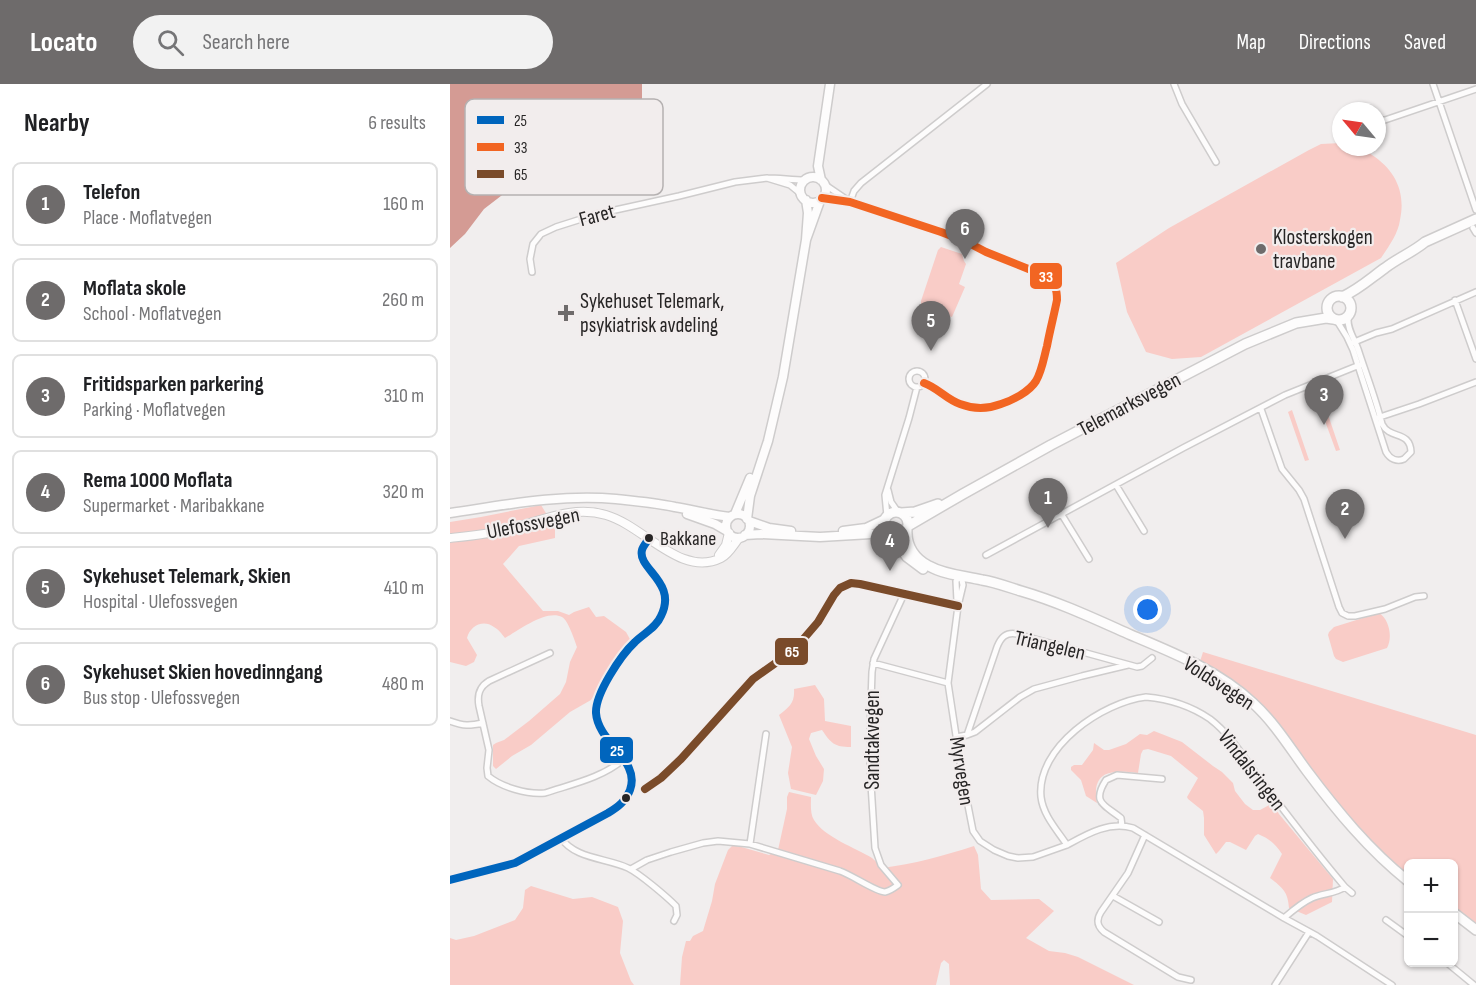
<!DOCTYPE html>
<meta charset="utf-8">
<style>
body{margin:0;font-family:"Sofia Sans Condensed",sans-serif;background:#f2f2f2;color:#202124}
.controls{position:absolute;right:18px;bottom:18px;display:grid;overflow:hidden;border-radius:9px;box-shadow:0 2px 4px #0004}
.controls button{width:54px;height:54px;display:grid;place-items:center;padding:0;border:0;border-bottom:2px solid #e0e0e0;background:#fff;color:#202124;font:30px sans-serif}
.compass{position:absolute;left:882px;top:18px;width:54px;height:54px;border-radius:50%;background:#fff;box-shadow:0 2px 4px #0004;rotate:299deg}
.you{position:absolute;left:698px;top:526px;width:21px;height:21px;margin:-15px;border:4px solid #fff;border-radius:50%;background:#1a73e8;box-shadow:0 0 0 9px #1a73e833}
.badge{display:grid;place-items:center;width:39px;height:39px;border-radius:50%;background:#6e6b6b;color:#fff;font-size:20px;font-weight:700}
.pin{position:absolute;translate:-50% -50px;filter:drop-shadow(0 2px 3px #0008)}
.pin::after{content:'';position:absolute;top:32px;width:21px;height:18px;background:inherit;clip-path:polygon(0 0,100% 0,50% 100%)}
.list{margin:0;padding:0;list-style:none}
h2{display:flex;justify-content:space-between;align-items:center;height:78px;margin:0;padding:0 24px;font-size:26px}
h2 small{font-size:20px;font-weight:400;color:#757577}
.list li{display:grid;grid-template-columns:39px 1fr auto;gap:18px;align-items:center;box-sizing:border-box;height:84px;margin:0 12px 12px;padding:0 12px;border:2px solid #e0e0e0;border-radius:9px}
.list b{display:block;font-size:22px;white-space:nowrap}
.list p{margin:0;font-size:20px;white-space:nowrap;color:#757577}
.list em{font-size:20px;font-style:normal;color:#757577}
.icon{flex:none;width:33px;height:33px;fill:none;stroke:currentColor;stroke-width:2;stroke-linecap:round;stroke-linejoin:round}
.map{position:relative;flex:none;width:1026px;height:901px;overflow:hidden}
header{display:flex;align-items:center;gap:36px;box-sizing:border-box;height:84px;padding:0 30px;background:#6e6b6b;color:#fff}
header strong{font-size:28px}
nav{display:flex;gap:33px;margin-inline-start:auto;font-size:21px}
.search{width:420px;height:54px;background:#f2f2f2;display:flex;align-items:center;gap:15px;box-sizing:border-box;padding:0 21px;border-radius:33px;color:#757577;font-size:22px}
main{display:flex}
aside{flex:1;background:#fff}
.map>svg:first-child{display:block}
.green{fill:#f9ccc7}
.water{fill:#d49b94}
.lines{fill:none;stroke-linecap:round;stroke-linejoin:round}
.street-casing{stroke:#cecccc;stroke-width:8}
.secondary-casing{stroke:#cecccc;stroke-width:10}
.primary-casing{stroke:#cecccc;stroke-width:11}
.highway-casing{stroke:#cecccc;stroke-width:12}
.street{stroke:#fdfcfc;stroke-width:5}
.secondary{stroke:#fdfcfc;stroke-width:8}
.primary{stroke:#fdfcfc;stroke-width:8}
.highway{stroke:#fdfcfc;stroke-width:9}
.bus-1-casing{stroke:#f2eded;stroke-width:12}
.bus-2-casing{stroke:#f2eded;stroke-width:12}
.bus-3-casing{stroke:#f2eded;stroke-width:12}
.bus-1{stroke:#0065bd;stroke-width:8}
.bus-2{stroke:#f26522;stroke-width:8}
.bus-3{stroke:#7a4b2a;stroke-width:8}
.poi-dot{fill:#6e6b6b;stroke:#f2eded;stroke-width:2}
.bus-dot{fill:#272525;stroke:#f2eded;stroke-width:2}
.labels{text-anchor:middle;stroke-width:4.5;stroke-linejoin:round;paint-order:stroke}
.bus-label{font-size:20px;fill:#272525;stroke:#f2eded;text-anchor:start}
.street-label{font-size:21px;fill:#272525;stroke:#f2eded}
.poi-label{font-size:21px;fill:#272525;stroke:#f2eded;text-anchor:start}
.key{fill:#f2eded;stroke:#b5b1b1;stroke-width:1.5}
.key-label{font-size:16px;fill:#272525}
.line-badge{stroke:#f2eded;stroke-width:2}
.badge-label{font-size:16px;text-anchor:middle;font-weight:bold;fill:#fff}
</style>
<header>
<strong>Locato</strong>
<div class="search"><svg class="icon" aria-label="search" viewBox="0 0 24 24"><circle cx="10" cy="10" r="6"/><path d="M15 15l6 6"/></svg>Search here</div>
<nav><a>Map</a><a>Directions</a><a>Saved</a></nav>
</header>
<main>
<aside>
<h2>Nearby<small>6 results</small></h2>
<ul class="list">
<li><span class="badge">1</span><div><b>Telefon</b><p>Place · Moflatvegen</p></div><em>160 m</em></li>
<li><span class="badge">2</span><div><b>Moflata skole</b><p>School · Moflatvegen</p></div><em>260 m</em></li>
<li><span class="badge">3</span><div><b>Fritidsparken parkering</b><p>Parking · Moflatvegen</p></div><em>310 m</em></li>
<li><span class="badge">4</span><div><b>Rema 1000 Moflata</b><p>Supermarket · Maribakkane</p></div><em>320 m</em></li>
<li><span class="badge">5</span><div><b>Sykehuset Telemark, Skien</b><p>Hospital · Ulefossvegen</p></div><em>410 m</em></li>
<li><span class="badge">6</span><div><b>Sykehuset Skien hovedinngang</b><p>Bus stop · Ulefossvegen</p></div><em>480 m</em></li>
</ul>
</aside>
<div class="map">
<svg width="1026" height="901" viewBox="0 0 1026 901">
<rect width="100%" height="100%" fill="#f1eeee"/>
<path class="green" d="M891,59V63C896,63 905,61 910,63C914,64 919,69 922,71C945,86 956,108 950,136C948,150 939,162 931,174L751,273L722,275L696,268L677,228L666,179L719,144L859,66L871,60Z
M491,163L512,170L514,177L516,180L509,200L515,203L502,233L474,223L471,220V217L488,166Z
M873,316L890,366L886,367L868,318Z
M842,326L859,376L855,377L838,328Z
M91,421L105,444V454L69,462L53,480L93,527H108L119,531L124,528L139,523L146,533L154,532L176,548L181,557L141,616L120,628L81,661L62,672L46,685L43,682V661L46,659L54,656L79,637L110,610L116,598L120,578L127,563C125,557 118,536 112,533C96,525 68,547 55,554C52,550 48,545 44,543C33,535 20,542 17,554L27,571L24,578L16,582L0,578V438L31,433Z
M929,529C939,535 943,553 937,564L893,578L886,575L884,572L878,551L879,548L884,543Z
M753,568L1026,651V851L1004,834V780H958V802L957,801L817,638L788,610L748,584Z
M365,601L374,615L375,637L401,642V663C384,663 381,659 372,646L361,649L359,655L366,672L374,685L373,697L366,711L341,705L338,689L342,663L329,631C339,623 345,619 344,605Z
M704,647L732,658L763,682L772,688L783,699L785,707L795,720L803,726H810L823,719L829,730L883,795L882,818L856,831L839,824C838,808 833,804 820,794L832,770C825,760 820,755 808,750L805,752L796,766L780,758H776L769,767L766,770L754,751V734L753,727L738,715L737,713L748,694L721,672L698,665L693,666L691,670L688,689C662,686 641,686 647,719L636,712L631,696L621,686V683L624,681H632L643,666L644,659L654,666H659L676,660L690,650L697,651Z
M339,708L361,713C361,720 360,730 364,736C374,753 406,764 422,774C426,777 429,781 432,784C464,780 493,772 524,762L528,771L531,805L541,816L589,815L604,827L576,854L599,867L615,869L628,873L684,901H500L499,880L494,876L491,879L486,901H230L232,873L236,857H240L243,852L253,847L262,817L265,800L278,766L282,762H288L319,771L328,766L337,725V713Z
M81,802L123,815L142,813L168,823L173,837L170,869L181,897L184,901H0V854L6,856L24,852L65,836L73,824L75,806Z"/>
<path class="water" d="M0,0H192V15L200,34L189,35L186,37V40L197,52C194,58 191,62 184,63C157,56 133,42 106,61C104,69 108,75 103,82L88,86L78,91L34,125L15,150L0,164Z"/>
<g class="lines">
<defs>
<path id="street" d="M724,0L732,20L766,78
M983,0L1026,126
M930,36H935L1026,5
M374,100L396,115
M351,110L340,101L317,94C330,94 342,96 355,96
M372,114L400,118L491,148L515,157L536,168L596,192C605,199 607,205 607,216C604,231 600,246 597,262C594,273 592,287 586,297C579,308 563,316 551,320C538,325 523,325 510,320C496,315 488,304 474,299
M400,118L404,107L411,99L537,0
M1023,144L1026,149
M82,188L80,175L83,160L91,150L106,143L147,130L229,112L285,98L317,94
M1005,216L1026,275
M887,237L897,253L903,266L936,368C940,375 947,378 954,375L961,368C960,346 940,356 932,340C926,315 916,290 908,265C904,254 897,245 898,233
M902,259L926,249L942,245L1026,208
M459 295a8 8 0 1 1 16 0a8 8 0 1 1-16 0Z
M811,325L832,385L849,406L854,415L889,523L892,529L898,532H905L935,525L965,513L974,512
M927,334L969,320L1026,298
M666,401L694,447
M438,406L441,418L448,428
M612,431L639,475
M437,432L435,411L459,334L467,303
M536,471L733,364L835,311L912,280
M511,492L513,501L508,522L498,599L512,691L523,747L530,757L544,766L558,772L568,774L583,773L617,761
M507,517L506,497L510,492
M100,569L39,597C29,603 27,611 29,622L39,666L37,684L38,692C51,703 78,711 95,709C122,700 152,694 174,675
M423,579L498,599
M696,613C719,615 741,622 760,635C781,651 795,675 810,695C838,732 865,768 895,803C885,810 873,809 862,814C851,819 842,827 834,834L683,744C659,737 637,750 617,761C607,746 593,731 591,713C586,663 653,618 696,613Z
M0,637C14,642 19,642 33,639
M517,651L525,648L570,613L584,605L632,592L678,581
M506,653L517,651L547,563C551,553 556,548 567,550L687,583L692,582L702,574
M195,705L211,694L231,675L303,595L344,566L368,538L384,511L390,504L401,499L410,500L508,522
M672,742L671,734C655,721 641,719 656,696L667,691L712,695
M695,751L678,789L651,828C646,836 647,842 654,848L728,893L741,896
M111,754C125,775 157,774 178,784C190,790 216,812 226,822L227,831L224,837
M300,760L316,650
M181,785L197,776L221,768L253,759L268,757L300,760L390,787C402,791 426,808 435,808C440,807 444,804 448,801L431,781L425,764L420,684V646L422,588L424,575L454,510
M0,796L65,779L158,729C168,723 176,717 180,706C191,676 148,659 146,629C145,610 171,571 185,558C194,549 206,544 211,532C228,498 187,485 192,466C193,462 197,458 199,454
M895,803L902,809
M663,812L709,838
M834,834L867,852L942,901
M936,836L958,852
M996,878L1024,901
M825,901L859,848"/>
<path id="secondary" d="M0,454C19,452 40,450 59,445C92,437 122,421 156,431C194,442 231,494 271,474C279,470 284,460 289,454
M269,471L276,461L279,449"/>
<path id="primary" d="M350 106a13 13 0 1 1 26 0a13 13 0 1 1-26 0Z
M371,96L368,82L380,0
M356,116L358,129L356,156L370,117
M0,429C55,421 110,410 166,415C185,417 206,419 225,423C244,426 261,431 280,433
M237,430L265,440L277,447
M285,430L300,394
M276 442a12 12 0 1 1 24 0a12 12 0 1 1-24 0Z
M297,435L300,412L318,357L333,293L356,156
M299,437L319,444L341,447
M393,447L416,444L435,435
M295,451L311,450L370,453L438,449"/>
<path id="highway" d="M877 224a12 12 0 1 1 24 0a12 12 0 1 1-24 0Z
M892,213C908,206 921,194 935,184C948,174 963,168 975,158L1026,135
M434 440a12 12 0 1 1 24 0a12 12 0 1 1-24 0Z
M451,429L465,428L488,420
M458,442L513,410L601,361L795,260L846,239L876,234L883,235
M457,446C456,462 465,475 479,482C495,491 515,492 532,496C545,498 558,503 571,507C609,518 645,535 681,551C724,569 769,587 803,619C825,639 840,664 857,687C887,727 919,766 958,797
M441,451L457,473L473,485
M1004,829L1026,846"/>
</defs>
<use href="#street" class="street-casing"/>
<use href="#secondary" class="secondary-casing"/>
<use href="#primary" class="primary-casing"/>
<use href="#highway" class="highway-casing"/>
<use href="#street" class="street"/>
<use href="#secondary" class="secondary"/>
<use href="#primary" class="primary"/>
<use href="#highway" class="highway"/>
<defs>
<path id="bus-1" d="M0,796L65,779L158,729C168,723 176,717 180,706C191,676 148,659 146,629C145,610 171,571 185,558C194,549 206,544 211,532C228,498 187,485 192,466C193,462 197,458 199,454"/>
<path id="bus-2" d="M372,114L400,118L491,148L515,157L536,168L596,192C605,199 607,205 607,216C604,231 600,246 597,262C594,273 592,287 586,297C579,308 563,316 551,320C538,325 523,325 510,320C496,315 488,304 474,299"/>
<path id="bus-3" d="M195,705L211,694L231,675L303,595L344,566L368,538L384,511L390,504L401,499L410,500L508,522"/>
</defs>
<use href="#bus-1" class="bus-1-casing"/>
<use href="#bus-2" class="bus-2-casing"/>
<use href="#bus-3" class="bus-3-casing"/>
<use href="#bus-1" class="bus-1"/>
<use href="#bus-2" class="bus-2"/>
<use href="#bus-3" class="bus-3"/>
</g>
<g class="poi-dot">
<circle cx="811" cy="165" r="6"/>
<path d="M113 220h6v6h6v6h-6v6h-6v-6h-6v-6h6z"/>
</g>
<g class="bus-dot">
<circle cx="199" cy="454" r="5"/>
<circle cx="176" cy="714" r="5"/>
</g>
<g class="labels">
<g class="bus-label">
<text x="210" y="461">Bakkane</text>
</g>
<g class="street-label">
<text transform="translate(147 131) rotate(-15)" y="7">Faret</text>
<text transform="translate(679 320) rotate(-28)" y="7">Telemarksvegen</text>
<text transform="translate(83 439) rotate(-11)" y="7">Ulefossvegen</text>
<text transform="translate(600 561) rotate(13)" y="7">Triangelen</text>
<text transform="translate(769 599) rotate(33)" y="7">Voldsvegen</text>
<text transform="translate(422 656) rotate(-90)" y="7">Sandtakvegen</text>
<text transform="translate(802 686) rotate(52)" y="7">Vindalsringen</text>
<text transform="translate(512 687) rotate(81)" y="7">Myrvegen</text>
</g>
<g class="poi-label">
<text x="823" y="160">Klosterskogen<tspan x="823" dy="24">travbane</tspan></text>
<text x="130" y="224">Sykehuset Telemark,<tspan x="130" dy="24">psykiatrisk avdeling</tspan></text>
</g>
</g>
<rect x="15" y="15" width="198" height="96" rx="9" class="key"/>
<rect x="27" y="32" width="27" height="8" fill="#0065bd"/>
<rect x="27" y="59" width="27" height="8" fill="#f26522"/>
<rect x="27" y="86" width="27" height="8" fill="#7a4b2a"/>
<g class="key-label">
<text x="64" y="42">25</text>
<text x="64" y="69">33</text>
<text x="64" y="96">65</text>
</g>
<g class="line-badge">
<rect x="579" y="178" width="34" height="28" rx="6" fill="#f26522"/>
<rect x="324" y="553" width="35" height="29" rx="6" fill="#7a4b2a"/>
<rect x="149" y="652" width="35" height="28" rx="6" fill="#0065bd"/>
</g>
<g class="badge-label">
<text x="596" y="198">33</text>
<text x="342" y="573">65</text>
<text x="167" y="672">25</text>
</g>
</svg>
<div class="controls">
<button>+</button>
<button>−</button>
</div>
<svg class="compass" viewBox="-18 -18 36 36"><path d="M0-13l5 13h-10z" fill="#e53935"/><path d="M0 13l5-13h-10z" fill="#757577"/></svg>
<div class="you"></div>
<div class="pin badge" style="left:598px;top:444px">1</div>
<div class="pin badge" style="left:895px;top:455px">2</div>
<div class="pin badge" style="left:874px;top:341px">3</div>
<div class="pin badge" style="left:440px;top:487px">4</div>
<div class="pin badge" style="left:481px;top:267px">5</div>
<div class="pin badge" style="left:515px;top:175px">6</div>
</div>
</main>
